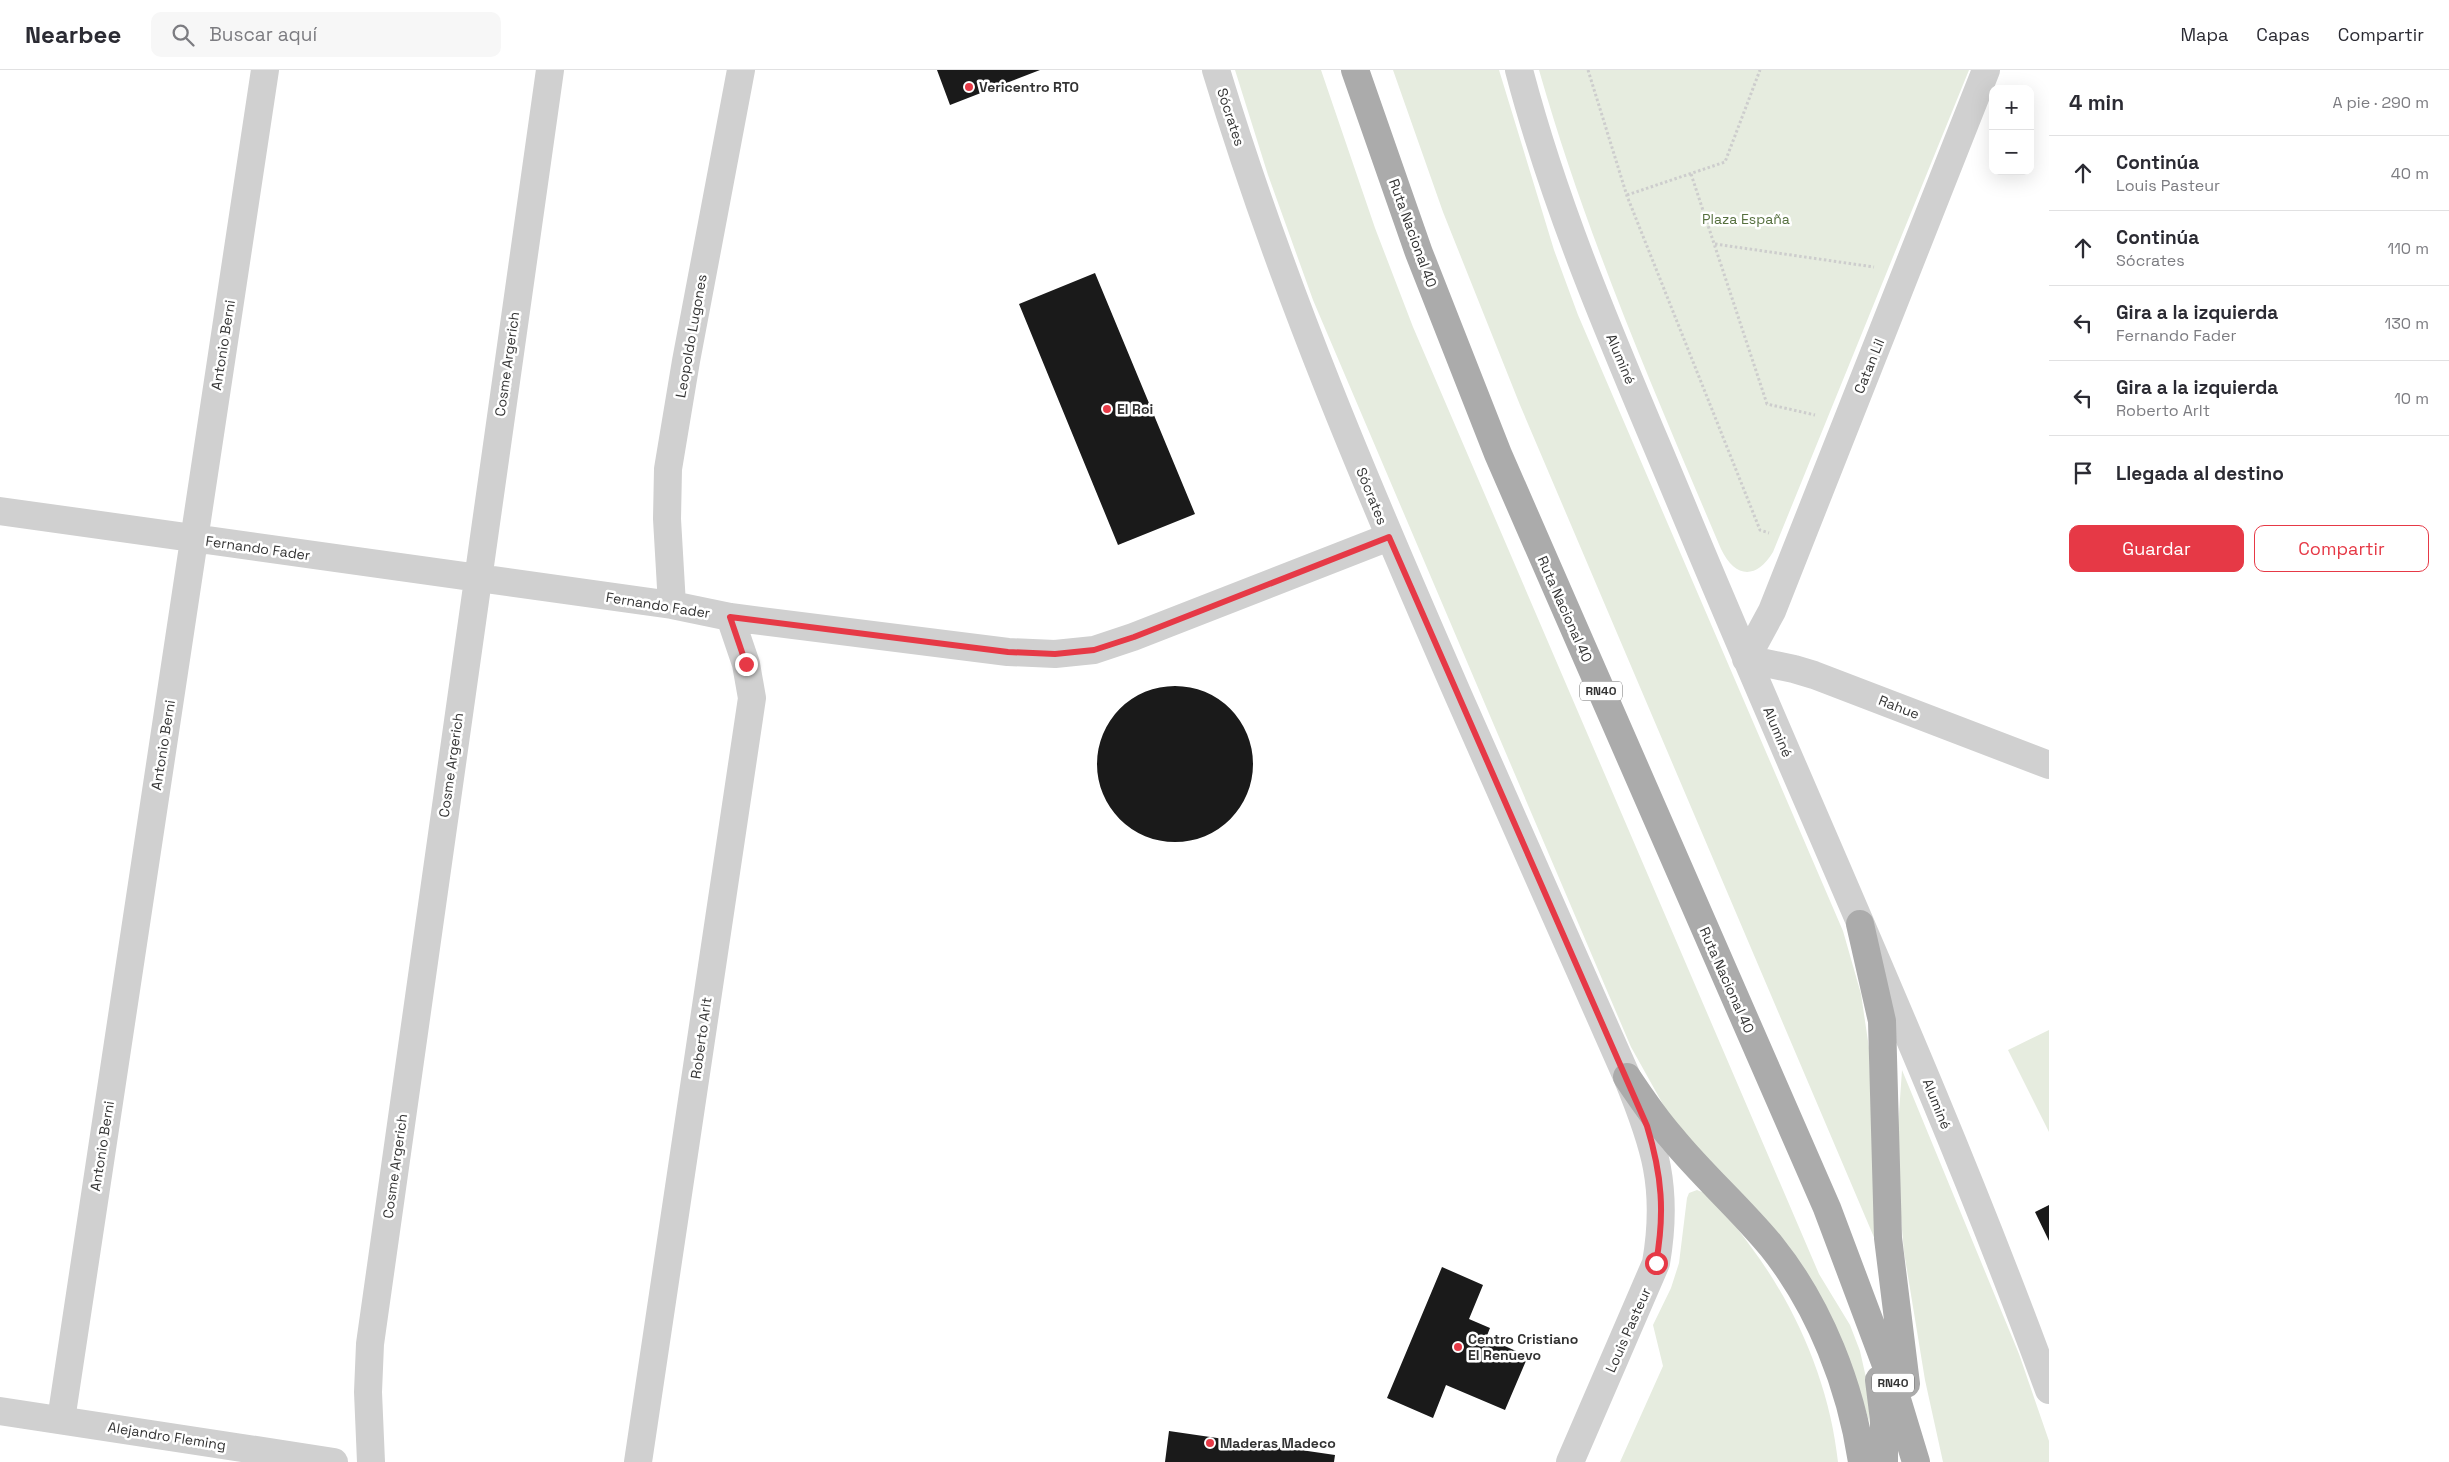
<!DOCTYPE html>
<html lang="es">
<meta charset="utf-8">
<style>
body{margin:0;font-family:"Space Grotesk",sans-serif;background:#f7f7f7;color:#2b2b33}
.controls{position:absolute;right:15px;top:15px;display:grid;overflow:hidden;border-radius:10px;box-shadow:0 5px 20px #0002}
.controls button{width:45px;height:45px;display:grid;place-items:center;padding:0;border:0;border-bottom:1px solid #e1e1e2;background:#fff;color:#2b2b33;font:25px sans-serif}
.stop{position:absolute;width:15px;height:15px;margin:-11px;border:4px solid #e63946;border-radius:50%;background:#fff}
.stop.end{background:#e63946;border-color:#fff;box-shadow:0 1px 5px #0008}
.list{margin:0;padding:0;list-style:none}
h2{display:flex;justify-content:space-between;align-items:center;height:65px;margin:0;padding:0 20px;font-size:21px}
h2 small{font-size:16px;font-weight:400;color:#7c7c81}
.list li{display:grid;grid-template-columns:32px 1fr auto;gap:15px;align-items:center;box-sizing:border-box;height:75px;padding:0 20px;border-top:1px solid #e1e1e2}
.list b{display:block;font-size:19px;white-space:nowrap}
.list p{margin:0;font-size:16px;white-space:nowrap;color:#7c7c81}
.list em{font-size:16px;font-style:normal;color:#7c7c81}
.actions{display:flex;gap:10px;padding:15px 20px}
.actions a{flex:1;padding:11px 0;border:1px solid #e63946;border-radius:10px;text-align:center;font-size:18px;color:#e63946}
.actions .main{background:#e63946;color:#fff}
.icon{flex:none;width:28px;height:28px;fill:none;stroke:currentColor;stroke-width:2;stroke-linecap:round;stroke-linejoin:round}
.map{position:relative;flex:none;width:2049px;height:1392px;overflow:hidden}
header{display:flex;align-items:center;gap:30px;box-sizing:border-box;height:70px;padding:0 25px;background:#fff;border-bottom:1px solid #e1e1e2}
header strong{font-size:24px}
nav{display:flex;gap:28px;margin-inline-start:auto;font-size:18px}
.search{width:350px;height:45px;background:#f7f7f7;display:flex;align-items:center;gap:12px;box-sizing:border-box;padding:0 18px;border-radius:10px;color:#7c7c81;font-size:19px}
main{display:flex}
aside{flex:1;background:#fff}
.map>svg:first-child{display:block}
.green{fill:#e6ecdf}
.building{fill:#1a1a1a}
.lines{fill:none;stroke-linecap:round;stroke-linejoin:round}
.path{stroke:#cdcdcd;stroke-width:3;stroke-dasharray:2.5 2.5;stroke-linecap:butt}
.minor{stroke:#d0d0d0;stroke-width:28}
.major{stroke:#ababab;stroke-width:28}
.route{stroke:#e63946;stroke-width:6}
.poi-dot{fill:#e63946;stroke:#fff;stroke-width:2}
.labels{text-anchor:middle;stroke-width:5;stroke-linejoin:round;paint-order:stroke}
.shield{fill:#fff;stroke:#707070;stroke-width:1}
.shield-label{font-size:12px;font-weight:bold;fill:#333}
.poi-label{font-size:14px;font-weight:bold;fill:#333;stroke:#fff;text-anchor:start}
.street-label{font-size:14px;fill:#333;stroke:#fff}
.park-label{font-size:14px;fill:#56703f;stroke:#fff}
</style>
<header>
<strong>Nearbee</strong>
<div class="search"><svg class="icon" aria-label="search" viewBox="0 0 24 24"><circle cx="10" cy="10" r="6"/><path d="M15 15l6 6"/></svg>Buscar aquí</div>
<nav><a>Mapa</a><a>Capas</a><a>Compartir</a></nav>
</header>
<main>
<div class="map">
<svg width="2049" height="1392" viewBox="0 0 2049 1392">
<rect width="100%" height="100%" fill="#fff"/>
<path class="green" d="M1235,0H1321L1375,158L1413,257L1819,1204L1850,1255L1860,1281L1867,1312L1870,1354L1855,1307L1665,1038L1631,977L1313,230L1268,105Z
M1393,0H1499L1554,180L1578,245L1843,861L1861,924L1869,978L1876,1172L1520,335L1443,142Z
M1539,0H1969L1773,482C1756,510 1735,508 1721,479C1654,321 1586,165 1539,0Z
M2049,960V1062L2008,980Z
M1902,1000L2019,1284L2049,1371V1392H1943L1925,1310L1904,1182L1898,1113V1058Z
M1697,1120L1707,1124C1722,1141 1738,1158 1751,1177C1797,1238 1830,1316 1838,1392H1620L1663,1296L1653,1255L1671,1218L1679,1193L1687,1128L1689,1123Z"/>
<path class="building" d="M937,0H1040L950,35Z
M1095,203L1195,444L1118,475L1019,234Z
M1097 694a78 78 0 1 1 156 0a78 78 0 1 1-156 0Z
M2049,1135V1171L2035,1142Z
M1442,1197L1483,1215L1469,1249L1490,1258L1486,1268L1528,1286L1505,1340L1446,1315L1433,1348L1387,1328Z
M1169,1361L1335,1385L1334,1392H1165Z"/>
<g class="lines">
<path class="path" d="M1588,0L1627,126L1760,460L1769,463
M1691,104L1767,334L1815,345
M1627,125L1725,92L1760,0
M1715,174L1874,197"/>
<path class="minor" d="M1216,0C1281,215 1369,421 1459,627C1515,753 1571,880 1627,1007C1655,1075 1669,1118 1656,1193L1570,1392
M1519,0C1560,157 1628,305 1690,455C1810,743 1942,1027 2049,1320
M1986,0L1772,541L1746,589L1794,599L1814,605L2049,695
M0,441L672,535L730,547L1008,582L1055,584L1094,580L1133,567L1389,467
M672,535L667,449L668,399L686,291L741,0
M0,1341L334,1392
M61,1350L265,0
M371,1392L368,1322L370,1274L550,0
M638,1392L752,628L746,594L730,547"/>
<path class="major" d="M1355,0L1419,183L1498,384L1827,1138L1889,1303L1916,1392
M1860,854L1882,951L1888,1168L1906,1314
M1627,1007C1641,1028 1655,1049 1672,1068C1703,1106 1741,1139 1772,1177C1820,1237 1851,1317 1862,1392
M1879,1310L1884,1350V1392"/>
</g>
<g class="lines">
<path class="route" d="M746,594L730,547L1008,582L1055,584L1094,580L1134,567L1389,467L1647,1056C1662,1105 1665,1143 1656,1193"/>
</g>
<g class="poi-dot">
<circle cx="969" cy="17" r="5"/>
<circle cx="1107" cy="339" r="5"/>
<circle cx="1458" cy="1277" r="5"/>
<circle cx="1210" cy="1373" r="5"/>
</g>
<g class="labels">
<g class="shield">
<rect x="1580" y="611.5" width="42" height="19" rx="4"/>
<rect x="1872" y="1303.5" width="42" height="19" rx="4"/>
</g>
<g class="shield-label">
<text x="1601" y="625">RN40</text>
<text x="1893" y="1317">RN40</text>
</g>
<g class="poi-label">
<text x="979" y="22">Vericentro RTO</text>
<text x="1117" y="344">El Roi</text>
<text x="1468" y="1274">Centro Cristiano<tspan x="1468" dy="16">El Renuevo</tspan></text>
<text x="1220" y="1378">Maderas Madeco</text>
</g>
<g class="street-label">
<text transform="translate(1231 47) rotate(72)" y="5">Sócrates</text>
<text transform="translate(1413 163) rotate(70)" y="5">Ruta Nacional 40</text>
<text transform="translate(691 266) rotate(-80)" y="5">Leopoldo Lugones</text>
<text transform="translate(223 275) rotate(-81)" y="5">Antonio Berni</text>
<text transform="translate(1621 289) rotate(67)" y="5">Aluminé</text>
<text transform="translate(507 294) rotate(-82)" y="5">Cosme Argerich</text>
<text transform="translate(1869 296) rotate(-68)" y="5">Catan Lil</text>
<text transform="translate(1372 426) rotate(68)" y="5">Sócrates</text>
<text transform="translate(258 478) rotate(8)" y="5">Fernando Fader</text>
<text transform="translate(658 535) rotate(9)" y="5">Fernando Fader</text>
<text transform="translate(1565 539) rotate(66)" y="5">Ruta Nacional 40</text>
<text transform="translate(1899 637) rotate(21)" y="5">Rahue</text>
<text transform="translate(1778 662) rotate(67)" y="5">Aluminé</text>
<text transform="translate(163 675) rotate(-81)" y="5">Antonio Berni</text>
<text transform="translate(451 695) rotate(-82)" y="5">Cosme Argerich</text>
<text transform="translate(1727 910) rotate(66)" y="5">Ruta Nacional 40</text>
<text transform="translate(701 968) rotate(-82)" y="5">Roberto Arlt</text>
<text transform="translate(1937 1034) rotate(68)" y="5">Aluminé</text>
<text transform="translate(102 1076) rotate(-81)" y="5">Antonio Berni</text>
<text transform="translate(395 1096) rotate(-82)" y="5">Cosme Argerich</text>
<text transform="translate(1628 1260) rotate(-66)" y="5">Louis Pasteur</text>
<text transform="translate(167 1366) rotate(9)" y="5">Alejandro Fleming</text>
</g>
<g class="park-label">
<text x="1746" y="154">Plaza España</text>
</g>
</g>
</svg>
<div class="controls">
<button>+</button>
<button>−</button>
</div>
<div class="stop" style="left:1656px;top:1193px"></div>
<div class="stop end" style="left:746px;top:594px"></div>
</div>
<aside>
<h2>4 min<small>A pie · 290 m</small></h2>
<ul class="list">
<li><svg class="icon" aria-label="ahead" viewBox="0 0 24 24"><path d="M12 20V5M6 11l6-6 6 6"/></svg><div><b>Continúa</b><p>Louis Pasteur</p></div><em>40 m</em></li>
<li><svg class="icon" aria-label="ahead" viewBox="0 0 24 24"><path d="M12 20V5M6 11l6-6 6 6"/></svg><div><b>Continúa</b><p>Sócrates</p></div><em>110 m</em></li>
<li><svg class="icon" aria-label="left" viewBox="0 0 24 24"><path d="M17 20v-9H6M10 6l-5 5 5 5"/></svg><div><b>Gira a la izquierda</b><p>Fernando Fader</p></div><em>130 m</em></li>
<li><svg class="icon" aria-label="left" viewBox="0 0 24 24"><path d="M17 20v-9H6M10 6l-5 5 5 5"/></svg><div><b>Gira a la izquierda</b><p>Roberto Arlt</p></div><em>10 m</em></li>
<li><svg class="icon" aria-label="arrive" viewBox="0 0 24 24"><path d="M6 21V4h12l-3 4 3 4H6"/></svg><div><b>Llegada al destino</b></div></li>
</ul>
<div class="actions"><a class="main">Guardar</a><a>Compartir</a></div>
</aside>
</main>
